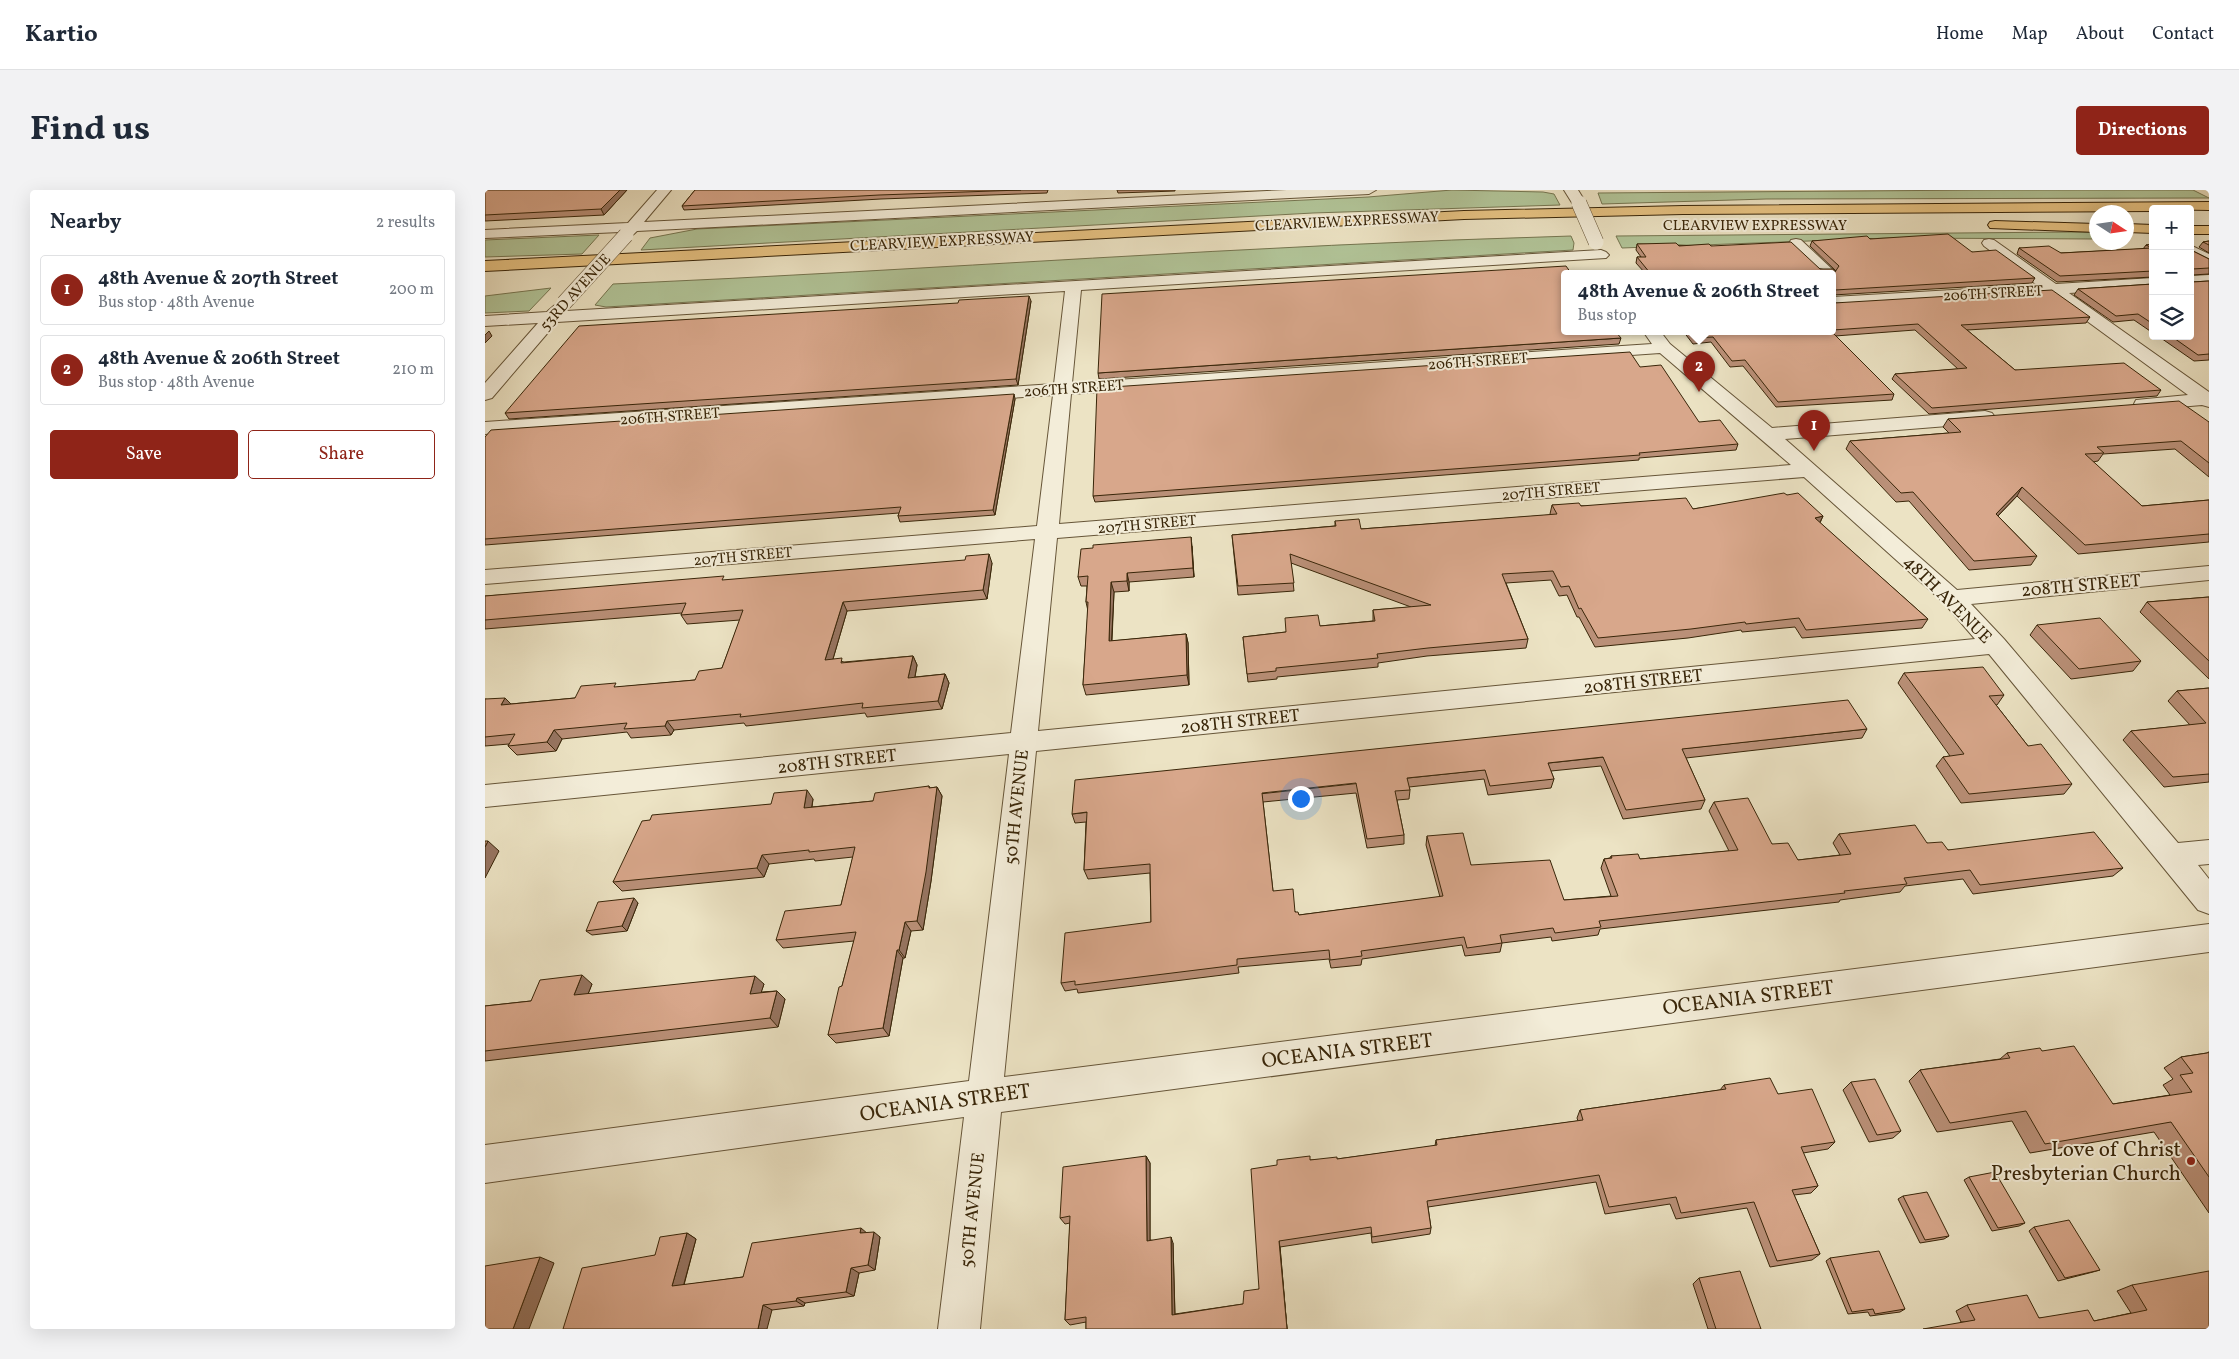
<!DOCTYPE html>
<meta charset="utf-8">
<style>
body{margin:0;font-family:Vollkorn,serif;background:#f2f2f3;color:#1f2937}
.controls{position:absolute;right:15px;top:15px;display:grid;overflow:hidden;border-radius:5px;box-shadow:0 5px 20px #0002}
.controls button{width:45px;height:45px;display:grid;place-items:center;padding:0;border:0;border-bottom:1px solid #e0e1e3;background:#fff;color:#1f2937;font:25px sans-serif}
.compass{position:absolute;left:1604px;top:15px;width:45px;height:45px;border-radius:50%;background:#fff;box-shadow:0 5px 20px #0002;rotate:102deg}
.you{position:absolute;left:815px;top:608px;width:18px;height:18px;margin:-12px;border:4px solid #fff;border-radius:50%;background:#1a73e8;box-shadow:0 0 0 8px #1a73e833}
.badge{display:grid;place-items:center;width:32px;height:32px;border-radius:50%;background:#8f2418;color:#fff;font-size:16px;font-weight:700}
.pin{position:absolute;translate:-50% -41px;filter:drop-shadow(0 1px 2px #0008)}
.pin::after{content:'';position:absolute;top:26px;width:18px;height:15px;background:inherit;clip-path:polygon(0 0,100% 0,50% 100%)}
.popup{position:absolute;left:1076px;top:80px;width:275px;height:65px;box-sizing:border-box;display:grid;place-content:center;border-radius:5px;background:#fff;filter:drop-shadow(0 1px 4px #0005);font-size:16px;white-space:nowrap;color:#747a83}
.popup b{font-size:19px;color:#1f2937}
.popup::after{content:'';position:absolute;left:50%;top:100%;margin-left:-10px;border:10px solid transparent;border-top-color:#fff}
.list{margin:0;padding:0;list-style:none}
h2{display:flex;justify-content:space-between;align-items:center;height:65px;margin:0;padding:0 20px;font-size:21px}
h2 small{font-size:16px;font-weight:400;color:#747a83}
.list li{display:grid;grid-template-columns:32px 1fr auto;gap:15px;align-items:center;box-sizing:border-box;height:70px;margin:0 10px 10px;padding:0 10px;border:1px solid #e0e1e3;border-radius:5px}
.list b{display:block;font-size:19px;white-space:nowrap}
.list p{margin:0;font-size:16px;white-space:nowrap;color:#747a83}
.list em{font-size:16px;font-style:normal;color:#747a83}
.actions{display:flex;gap:10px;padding:15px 20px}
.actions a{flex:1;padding:11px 0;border:1px solid #8f2418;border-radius:5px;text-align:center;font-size:18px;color:#8f2418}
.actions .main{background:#8f2418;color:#fff}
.icon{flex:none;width:28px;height:28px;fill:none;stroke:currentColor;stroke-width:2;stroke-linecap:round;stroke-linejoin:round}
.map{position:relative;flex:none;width:1724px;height:1139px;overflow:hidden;border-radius:5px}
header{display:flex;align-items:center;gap:30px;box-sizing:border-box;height:70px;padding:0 25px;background:#fff;border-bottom:1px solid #e0e1e3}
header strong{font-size:24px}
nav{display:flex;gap:28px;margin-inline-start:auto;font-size:18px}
.intro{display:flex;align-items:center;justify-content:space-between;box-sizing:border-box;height:120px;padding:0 30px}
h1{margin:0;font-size:35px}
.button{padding:12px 22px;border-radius:5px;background:#8f2418;color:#fff;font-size:18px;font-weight:700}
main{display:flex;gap:30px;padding:0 30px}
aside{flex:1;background:#fff;border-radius:5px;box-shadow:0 5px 20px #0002}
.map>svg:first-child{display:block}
.green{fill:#b2c599;stroke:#767651}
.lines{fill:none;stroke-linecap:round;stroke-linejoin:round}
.minor-casing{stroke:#665538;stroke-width:2}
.highway-casing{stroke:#392609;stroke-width:2}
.minor{fill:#f3edd9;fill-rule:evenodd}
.highway{fill:#e6c282;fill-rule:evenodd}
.minor-bridge-casing{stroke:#665538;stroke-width:16;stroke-linecap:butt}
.minor-bridge{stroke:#f3edd9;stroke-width:15}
.wall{fill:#ba9078;stroke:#392609}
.shaded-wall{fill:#977561;stroke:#392609}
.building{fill:#d8a78b;stroke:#392609}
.poi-dot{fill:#8f2418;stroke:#f3edd9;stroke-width:2}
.labels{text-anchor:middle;stroke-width:4;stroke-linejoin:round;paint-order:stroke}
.far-street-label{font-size:15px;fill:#392609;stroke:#f3edd9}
.street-label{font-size:18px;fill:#392609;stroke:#f3edd9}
.near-street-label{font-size:21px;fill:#392609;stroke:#f3edd9}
.near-poi-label{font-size:21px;fill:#392609;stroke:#f3edd9;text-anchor:end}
</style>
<header>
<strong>Kartio</strong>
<nav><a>Home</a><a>Map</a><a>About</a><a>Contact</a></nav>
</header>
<div class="intro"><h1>Find us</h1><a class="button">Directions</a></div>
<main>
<aside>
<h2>Nearby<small>2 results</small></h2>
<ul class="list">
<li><span class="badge">1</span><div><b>48th Avenue &amp; 207th Street</b><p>Bus stop · 48th Avenue</p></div><em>200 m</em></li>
<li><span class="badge">2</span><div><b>48th Avenue &amp; 206th Street</b><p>Bus stop · 48th Avenue</p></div><em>210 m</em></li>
</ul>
<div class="actions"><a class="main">Save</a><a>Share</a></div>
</aside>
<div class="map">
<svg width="1724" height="1139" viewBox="0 0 1724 1139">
<rect width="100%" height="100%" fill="#ece3c4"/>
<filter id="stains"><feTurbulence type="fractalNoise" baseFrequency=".004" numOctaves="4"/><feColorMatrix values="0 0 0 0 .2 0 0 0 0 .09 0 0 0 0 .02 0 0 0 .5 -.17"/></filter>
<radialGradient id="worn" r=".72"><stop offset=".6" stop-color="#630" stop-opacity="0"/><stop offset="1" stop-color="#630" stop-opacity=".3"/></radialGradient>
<path class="green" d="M967,0L1058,2L1069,4L1075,15L828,23L156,60L165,48L212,39L883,7Z
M1499,0H1708L1724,8L1281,9L1117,14L1113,3Z
M1586,42H1611L1612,49L1404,48L1137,58L1131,46Z
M114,45L97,64L0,67V50Z
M1086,46L1089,53L1088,60L121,117L110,115L128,94C448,80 767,55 1086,46Z
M66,98L44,121L0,123V106Z"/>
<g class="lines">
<defs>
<path id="minor" d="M172,0H186L159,32L802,0H891L884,4L152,41C146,47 144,49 136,47L134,44L135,42L0,48V40L143,33Z
M1079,0H1093L1101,13L1099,16H1089Z
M1311,49L1316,50L1348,80L1351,83L1348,86V83H1334L1306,56L1304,53L1306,50Z
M1504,49L1509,50L1571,94L1668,88V98L1584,103L1724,202V217L1717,215L1658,220L1651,218L1649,214L1651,210L1703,205L1565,104L1348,117V107L1552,95L1499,56L1497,53L1499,50Z
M1705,55L1724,64V75L1705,65Z
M1116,60L1121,62L1124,65L1121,68L596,100L587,193L1167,154L1160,144L1163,141H1175L1185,154L1287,238L1500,221L1507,223L1510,227L1507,231L1500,233L1300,249L1472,400L1724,376V390L1486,414L1519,449L1693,653L1724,650V674L1713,675L1724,689V724L1713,720L1504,464L551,561L519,887L1724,734V762L516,922L495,1139H453L479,927L0,993V955L484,891L524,564L0,617V595L526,543L550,349L0,394V380L552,336L568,205L0,244V232L569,194L580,101L72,132L7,208L0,210V193L53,133L0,136V126L62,122C68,116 71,112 81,115L83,118L81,121ZM1175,163L1306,275L574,334L586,204ZM1319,287L1459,413L1490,449L553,541L572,348Z
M1724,85V95L1705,96V86Z"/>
<path id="highway" d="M1724,12V20L1668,19V21L1198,24L979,29L0,81V71L979,21L1198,16Z
M1510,31L1612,34V42L1505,38L1503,35L1505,32Z
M1642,34L1668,35V43L1642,42Z
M1705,36H1724V44H1705Z"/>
</defs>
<use href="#minor" class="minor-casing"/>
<use href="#highway" class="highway-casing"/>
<use href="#minor" class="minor"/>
<use href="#highway" class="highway"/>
<defs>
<path id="minor-bridge" d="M1094,13L1111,52
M79,113L141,45"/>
</defs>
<use href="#minor-bridge" class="minor-bridge-casing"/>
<use href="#minor-bridge" class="minor-bridge"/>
</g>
<path class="wall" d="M0,0H142L119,25L0,31Z
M210,0H563L562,3L396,9L199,20L197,16Z
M632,0H690V1L633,3Z
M1385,49L1487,62L1550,88L1547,93L1348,105L1349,113L1605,127L1601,133L1482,140L1530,180L1676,200L1672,206L1444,224L1407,189L1410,184L1473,179L1430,140L1350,146L1409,204L1407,210L1291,217L1258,176L1245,177L1226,152L1208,154L1198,141H1348V83H1160L1151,73L1152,67H1156L1151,60L1152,54L1226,56L1350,82L1351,81L1325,56L1327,51Z
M1724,51V63L1714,57L1718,52Z
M1668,54V87L1572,92L1532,64L1534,58L1576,63L1658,59L1661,55Z
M1708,61L1724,69V84L1707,85V92L1724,91V170L1709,171L1673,146H1705Z
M1668,94V143L1649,130L1628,132L1589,105L1593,99Z
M546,111L533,195L24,229L20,223Z
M1136,148L1134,154L614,189L613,183Z
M1155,177L1214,232L1253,254L1251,260L1154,268V270L610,312L608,306Z
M530,209L510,325L415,332L413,326L414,323L0,355V247Z
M1463,229L1724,232V287L1690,259L1618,264L1613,271L1608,272L1657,316L1724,310V352L1593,364L1532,306L1513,326L1552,366L1546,375L1484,380L1424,311L1411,312L1361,259L1365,251L1464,243L1458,237Z
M1302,305L1338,326L1335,333L1443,429L1437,438L1317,448L1310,437L1257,442L1256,440L1203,448L1110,457L1094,427H1092L1082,405L1074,406L1066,390L1021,393L1043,449L1041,458L942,466L893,473V477L792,487V489L763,492L758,447L801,442L835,436L888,431V420L926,417L806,373L809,401L753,405L747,345L850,336V331L876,339L1066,325L1065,324L1067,315L1208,319Z
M707,356L709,387L644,392V401L629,402L627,451L701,444L703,453L704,495L601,505L598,495L603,421L601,412L602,396H596L593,387L608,358Z
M507,373L502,409L362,421L348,469L359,472L428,466L432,475L430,487L460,484L464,493L457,519L382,527L380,523L261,536L259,533L189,540L186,545L146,548L142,542L77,549L71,561L32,565L23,556L24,554L0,556V509L26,514L90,508L134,497L210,490L237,478L255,430L202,434L196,425L197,423L0,439V406Z
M1724,407V489L1655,422L1662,412Z
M1552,435L1656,471L1648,481L1586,489L1545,445Z
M1419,483L1519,505L1512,515H1511L1543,556L1587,594L1579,604L1476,613L1451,576L1458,567L1465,566L1413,493Z
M1724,498V592L1679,597L1638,550L1646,541L1705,535L1683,511L1692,501Z
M1382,539L1377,548L1201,568L1220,610L1216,619L1138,629L1116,576L1066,581L1069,589L1066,598L1003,605L999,589L924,597L925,600L924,609L912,610L919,645V654L882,658L871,603L778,612L788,701L814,725L955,707L941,655L942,646L986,675L1079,710L1126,706L1116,678L1119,669L1125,668L1126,666L1155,669L1244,661L1224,621L1229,612L1287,654L1313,670L1355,665L1348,653L1354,644L1442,653L1463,660L1638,678L1628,686L1488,704L1478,689L1420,696L1415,702L1355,710L1354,712L1115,739L1113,745L1067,751L1066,747L1017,753L1015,762L980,766L977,755L877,769L876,775L846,778L844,769L753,777L754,783L593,803L592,799L580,801L576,793L666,732L665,683L603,689L599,680L601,632L590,633L587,624Z
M444,596L445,598L452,597L457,606L446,691L438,740L426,741L420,768H418L404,846L351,853L343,845L357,796L369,751L298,758L291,750L356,715L368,667L330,671L329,669L284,674L279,687L137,701L128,692L165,630L328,609L327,617L388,611Z
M153,713L142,741L107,745L101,741Z
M107,794L103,804L279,794L276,802L292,801L300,809L293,837L0,871V816L46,811Z
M1557,861L1628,914L1685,905L1678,895L1688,889L1679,878L1696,867L1722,863L1724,862V1023L1669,942L1545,963L1527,931L1452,942L1424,891L1435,880L1515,869L1522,863Z
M1366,892L1416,941L1408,948L1384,952L1358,900Z
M1239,895L1293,904L1350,952L1343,959L1318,963L1333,996L1326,1003L1309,1005L1335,1064L1327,1070L1285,1077L1262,1018L1191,1029L1185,1014L1120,1024L1111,992L943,1017L946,1038L945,1044L887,1053L886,1043L795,1057L802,1139H601V1132L585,1135L580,1130L585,1033L580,1034L575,1028L661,966L665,973V1050L688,1053L690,1124L758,1114L774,1099L825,970L852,969L950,956L951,950L1093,931L1092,928L1095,920L1235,900Z
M1484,987L1540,1033L1534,1036L1507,1041L1479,990Z
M1418,1006L1464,1046L1459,1049L1435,1053L1413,1009Z
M1549,1037L1615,1080L1608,1082L1573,1091L1544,1041Z
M202,1043L211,1049L199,1095L258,1087L382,1043L395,1047L390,1080L374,1083L369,1106L320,1113L319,1116L287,1120L78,1139L170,1065Z
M1345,1068L1420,1119L1415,1122L1385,1126L1383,1122L1363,1124L1341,1071Z
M1214,1088L1276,1139H1223L1208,1094Z
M1647,1095L1724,1139L1476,1132L1471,1121L1482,1115L1554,1128L1609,1131L1646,1123L1632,1101Z"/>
<path class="shaded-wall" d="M135,0H142L119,25L116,19Z
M544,106L546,111L533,195L531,189Z
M4,141L7,146L0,153V145Z
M529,204L530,209L510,325L508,320Z
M1537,297L1532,306L1506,333L1511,324Z
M1338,326L1334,334L1330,328Z
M706,347L707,356L709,387L708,378Z
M504,364L507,373L502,409L498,400Z
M642,383L644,392V401L642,391Z
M626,392L629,402L626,461L624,451Z
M358,412L362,421L345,479L340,470Z
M701,444L703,453L704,495L702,485Z
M428,466L432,475L428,497L423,488Z
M460,484L464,493L457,519L453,511Z
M20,508L29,517L16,515Z
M182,531L189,540L186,545L180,536Z
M69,540L77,549L71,561L62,552Z
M452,597L457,606L446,691L438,740L432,731Z
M322,600L328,609L325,627L319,618Z
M3,651L14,661L0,688V657Z
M277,665L284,674L279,687L272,678Z
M149,708L153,713L142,741L137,736Z
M420,732L426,741L420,768L414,760Z
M412,760L418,768L404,846L398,838Z
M97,785L107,794L99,814L89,805Z
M270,786L279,794L273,812L265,804Z
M292,801L300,809L293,837L285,828Z
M661,966L665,973V1057L662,1051Z
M376,1038L383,1044L375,1043Z
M389,1042L395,1047L390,1080L383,1075Z
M202,1043L211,1049L197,1101L187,1096Z
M686,1047L688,1053L690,1130L687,1125Z
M794,1051L795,1057L802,1139Z
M55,1067L69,1073L44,1139H28Z
M366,1078L374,1083L369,1106L361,1102Z
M312,1108L320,1113L319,1116L311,1111Z
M278,1115L287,1120L282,1139H273Z"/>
<path class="building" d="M0,0H135L116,19L0,25Z
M210,0H536L394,5L197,16Z
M1463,44L1487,62L1511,60L1550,88L1350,100L1348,101L1349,113L1567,100L1605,127L1476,135L1530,180L1639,173L1676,200L1447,218L1410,184L1482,178L1433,134L1348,140V83H1165L1152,67H1161L1152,54L1191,53L1194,56L1224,54L1226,56L1306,52L1335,79H1348L1350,82L1354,76L1327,51L1382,46L1385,49Z
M1724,51V55L1718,52Z
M1705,52H1707L1708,61L1724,69V78L1707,79V92L1724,91V164L1713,165L1686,146H1705Z
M1668,54V81L1575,86L1534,58L1564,56L1576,63L1667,58L1661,55Z
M1081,76L1086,83H1080V141H1130L1136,148L613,183L617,104Z
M1668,94V134L1653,124L1631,126L1593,99Z
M544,106L531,189L20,223L94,136L473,113L474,110Z
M1204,141H1346L1409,204L1293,212L1260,170L1247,171L1228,147L1209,148Z
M1145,162L1155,177L1176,175L1214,232L1235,230L1253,254L1154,263L1155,265L608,306L612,198Z
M529,204L508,320L413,326L416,317L0,349V247L6,240Z
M1694,211L1724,232V273L1696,251L1612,257L1619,263L1600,264L1657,316L1724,310V344L1600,355L1537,297L1511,324L1552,366L1489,371L1428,302L1416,303L1365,251L1476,242L1463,229Z
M1299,303L1302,305L1313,303L1338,326L1330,328L1443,429L1321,440L1314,428L1261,434L1260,432L1206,439L1113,448L1096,418L1094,419L1084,396L1076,397L1068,381L1017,384L1043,449L943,458L892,464L893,468L791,478V481L762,484L758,447L801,442L800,428L833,425L835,436L890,431L888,420L946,415L805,364L809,393L753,396L747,345L851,336L850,331L874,329L876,339L1072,324L1067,315L1094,313L1096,316L1201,308L1208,319Z
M706,347L708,378L642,383V391L626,392L624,451L701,444L702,485L598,495L603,412H601L603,386L593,387L596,359L608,358V355Z
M504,364L498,400L358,412L340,470L357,468L356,473L428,466L423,488L460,484L453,511L377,518L378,513L255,527L256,524L182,531L180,536L139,539L142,533L69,540L62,552L23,556L30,544L0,547V509L20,508L16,515L90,508L96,496L131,493L129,497L210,490L214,481L237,478L258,420L196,425L201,413L0,430V406L239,386L237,390L480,370L481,366Z
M1724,407V471L1662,412Z
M1615,428L1656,471L1594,479L1552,435Z
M1498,477L1519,505L1504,506L1543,556L1556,554L1587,594L1484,604L1458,567L1479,564L1419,483Z
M1724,498V584L1688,587L1646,541L1721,533L1692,501Z
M1363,510L1382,539L1197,559L1220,610L1141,620L1118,567L1063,573L1069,589L1005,596L1000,580L922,588L925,600L910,601L919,645L882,649L871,593L777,603L788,701L808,699L810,722H813L814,725L958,706L942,646L978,643L986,675L1065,670L1079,710L1133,706L1119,669L1127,668L1126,666L1153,664L1155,669L1253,660L1229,612L1263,608L1287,654L1303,653L1313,670L1366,664L1354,644L1430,635L1442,653L1457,652L1463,660L1609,642L1638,678L1495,695L1485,680L1419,688L1422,694L1359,701L1360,703L1114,731L1116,737L1070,743L1068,738L1015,745L1017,753L982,758L979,747L876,761L877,766L845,770L844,760L752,769V775L590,795V791L576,793L580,743L666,732L665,674L599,680L602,622L587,624L590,590Z
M444,596V598L452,597L441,682L432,731L420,732L414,760H412L398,838L343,845L354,797L357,796L371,742L291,750L300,721L356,715L370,657L324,662V660L277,665L272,678L128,692L157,631L165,630L167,625L286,614L289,603L322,600L319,618L388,611L390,603Z
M0,651H3L0,657Z
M149,708L137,736L101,741L113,712Z
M97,785L89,805L270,786L265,804L292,801L285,828L0,861V816L46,811L55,790Z
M1589,856L1628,914L1707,902L1695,885L1708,883L1696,867L1722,863L1724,862V987L1686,932L1560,954L1541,921L1465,933L1435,880L1525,868L1522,863L1555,858L1557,861Z
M1285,888L1293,904L1327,899L1350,952L1316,957L1333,996L1307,1000L1335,1064L1292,1071L1269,1012L1196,1023L1191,1007L1124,1017L1114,985L942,1011L946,1038L887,1047L886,1037L794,1051L802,1139H601V1127L580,1130L585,1026L575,1028L578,977L661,966L662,1051L686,1047L687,1125L758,1114L759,1101L774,1099L766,979L792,975V970L825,966V970L852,967V969L952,955L951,950L1098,930L1095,920L1241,899L1239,895Z
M1390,889L1416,941L1392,945L1366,892Z
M1510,982L1540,1033L1513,1038L1484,987Z
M1442,1002L1464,1046L1440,1050L1418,1006Z
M1584,1030L1615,1080L1580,1088L1549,1037Z
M376,1038L375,1043L389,1042L383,1075L366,1078L361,1102L312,1108L311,1111L278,1115L273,1139H78L97,1078L170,1065L175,1047L202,1043L187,1096L258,1087L267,1053Z
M1394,1061L1420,1119L1390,1124L1388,1119L1367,1122L1345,1068Z
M55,1067L28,1139H0V1076Z
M1255,1081L1276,1139H1231L1214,1088Z
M1724,1081V1139H1438L1490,1130L1482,1115L1542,1105L1554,1128L1603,1120L1609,1131L1662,1120L1647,1095Z"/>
<circle class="poi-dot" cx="1706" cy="971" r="5"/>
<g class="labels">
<g class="far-street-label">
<text transform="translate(862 31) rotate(-3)" y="5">CLEARVIEW EXPRESSWAY</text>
<text x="1270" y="40">CLEARVIEW EXPRESSWAY</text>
<text transform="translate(457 51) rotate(-3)" y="5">CLEARVIEW EXPRESSWAY</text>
<text transform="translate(90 102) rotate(-48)" y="5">53RD AVENUE</text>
<text transform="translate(1508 103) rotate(-3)" y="5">206TH STREET</text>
<text transform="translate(993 171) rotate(-4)" y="5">206TH STREET</text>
<text transform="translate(589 198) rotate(-4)" y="5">206TH STREET</text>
<text transform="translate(185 226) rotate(-4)" y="5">206TH STREET</text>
<text transform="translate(1066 301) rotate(-5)" y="5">207TH STREET</text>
<text transform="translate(662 334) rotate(-5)" y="5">207TH STREET</text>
<text transform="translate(258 366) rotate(-5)" y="5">207TH STREET</text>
</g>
<g class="street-label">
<text transform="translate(1596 395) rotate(-5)" y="6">208TH STREET</text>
<text transform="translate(1463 409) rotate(45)" y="6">48TH AVENUE</text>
<text transform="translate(1158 491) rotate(-6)" y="6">208TH STREET</text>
<text transform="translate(755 531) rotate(-6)" y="6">208TH STREET</text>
<text transform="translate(352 571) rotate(-6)" y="6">208TH STREET</text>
<text transform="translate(531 617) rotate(-84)" y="6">50TH AVENUE</text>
<text transform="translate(487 1020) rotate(-84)" y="6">50TH AVENUE</text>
</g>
<g class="near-street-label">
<text transform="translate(1263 807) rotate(-7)" y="7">OCEANIA STREET</text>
<text transform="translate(862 860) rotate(-7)" y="7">OCEANIA STREET</text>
<text transform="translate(460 912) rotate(-8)" y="7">OCEANIA STREET</text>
</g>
<g class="near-poi-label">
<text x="1696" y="966">Love of Christ<tspan x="1696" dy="24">Presbyterian Church</tspan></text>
</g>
</g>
<rect width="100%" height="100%" filter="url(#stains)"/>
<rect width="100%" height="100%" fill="url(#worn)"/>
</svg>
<div class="controls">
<button>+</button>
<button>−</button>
<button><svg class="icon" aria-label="layers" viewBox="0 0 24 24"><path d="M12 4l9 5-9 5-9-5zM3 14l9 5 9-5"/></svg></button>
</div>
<svg class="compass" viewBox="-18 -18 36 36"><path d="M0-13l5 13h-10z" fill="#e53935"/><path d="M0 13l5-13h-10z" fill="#747a83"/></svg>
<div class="you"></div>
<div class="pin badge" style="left:1329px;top:261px">1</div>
<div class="pin badge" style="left:1214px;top:202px">2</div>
<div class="popup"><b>48th Avenue &amp; 206th Street</b>Bus stop</div>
</div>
</main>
